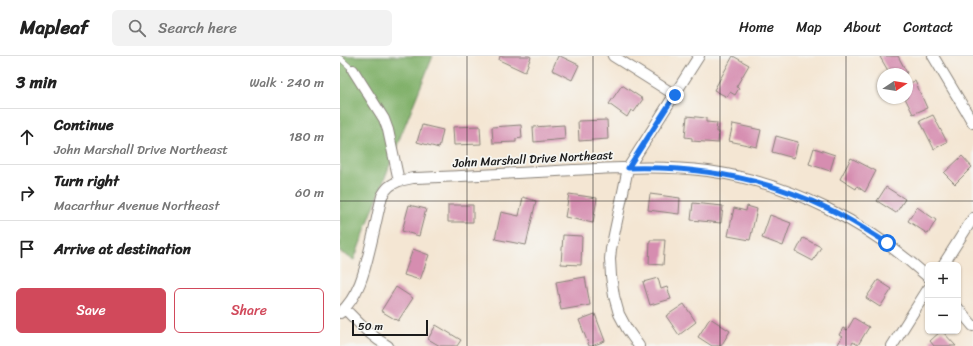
<!DOCTYPE html>
<meta charset="utf-8">
<style>
body{margin:0;font-family:Sriracha,sans-serif;background:#f2f2f2;color:#222}
.controls{position:absolute;right:12px;bottom:12px;display:grid;overflow:hidden;border-radius:6px;box-shadow:0 1px 3px #0004}
.controls button{width:36px;height:36px;display:grid;place-items:center;padding:0;border:0;border-bottom:1px solid #e0e0e0;background:#fff;color:#222;font:20px sans-serif}
.compass{position:absolute;left:537px;top:12px;width:36px;height:36px;border-radius:50%;background:#fff;box-shadow:0 1px 3px #0004;rotate:78deg}
.scale{position:absolute;left:12px;bottom:10px;width:76px;box-sizing:border-box;padding-left:4px;border:2px solid #1c1c1c;border-top:0;font-size:11px;line-height:14px;white-space:nowrap;color:#1c1c1c;-webkit-text-stroke:3px #f6f6f2;paint-order:stroke}
.stop{position:absolute;width:12px;height:12px;margin:-9px;border:3px solid #1a73e8;border-radius:50%;background:#fff}
.stop.end{background:#1a73e8;border-color:#fff;box-shadow:0 1px 4px #0008}
.list{margin:0;padding:0;list-style:none}
h2{display:flex;justify-content:space-between;align-items:center;height:52px;margin:0;padding:0 16px;font-size:17px}
h2 small{font-size:13px;font-weight:400;color:#767676}
.list li{display:grid;grid-template-columns:26px 1fr auto;gap:12px;align-items:center;box-sizing:border-box;height:56px;padding:0 16px;border-top:1px solid #e0e0e0}
.list b{display:block;font-size:15px;white-space:nowrap}
.list p{margin:0;font-size:13px;white-space:nowrap;color:#767676}
.list em{font-size:13px;font-style:normal;color:#767676}
.actions{display:flex;gap:8px;padding:12px 16px}
.actions a{flex:1;padding:9px 0;border:1px solid #d1495b;border-radius:6px;text-align:center;font-size:14px;color:#d1495b}
.actions .main{background:#d1495b;color:#fff}
.icon{flex:none;width:22px;height:22px;fill:none;stroke:currentColor;stroke-width:2;stroke-linecap:round;stroke-linejoin:round}
.map{position:relative;flex:none;width:633px;height:290px;overflow:hidden}
header{display:flex;align-items:center;gap:24px;box-sizing:border-box;height:56px;padding:0 20px;background:#fff;border-bottom:1px solid #e0e0e0}
header strong{font-size:19px}
nav{display:flex;gap:22px;margin-inline-start:auto;font-size:14px}
.search{width:280px;height:36px;background:#f2f2f2;display:flex;align-items:center;gap:10px;box-sizing:border-box;padding:0 14px;border-radius:6px;color:#767676;font-size:15px}
main{display:flex}
aside{flex:1;background:#fff}
.map>svg:first-child{display:block}
.forest{fill:#80b069;stroke:#4e6642}
.building{fill:#d68db0}
.lines{fill:none;stroke-linecap:round;stroke-linejoin:round}
.lane-casing{stroke:#888178;stroke-width:6}
.street-casing{stroke:#888178;stroke-width:12}
.lane{stroke:#fff;stroke-width:5}
.street{stroke:#fff;stroke-width:10}
.route{stroke:#1a73e8;stroke-width:5}
.grid{fill:none;stroke:#1c1c1c;stroke-width:1;stroke-opacity:0.55}
.labels{text-anchor:middle;stroke-width:3.5;stroke-linejoin:round;paint-order:stroke}
.street-label{font-size:12px;fill:#1c1c1c;stroke:#f6f6f2}
</style>
<header>
<strong>Mapleaf</strong>
<div class="search"><svg class="icon" aria-label="search" viewBox="0 0 24 24"><circle cx="10" cy="10" r="6"/><path d="M15 15l6 6"/></svg>Search here</div>
<nav><a>Home</a><a>Map</a><a>About</a><a>Contact</a></nav>
</header>
<main>
<aside>
<h2>3 min<small>Walk · 240 m</small></h2>
<ul class="list">
<li><svg class="icon" aria-label="ahead" viewBox="0 0 24 24"><path d="M12 20V5M6 11l6-6 6 6"/></svg><div><b>Continue</b><p>John Marshall Drive Northeast</p></div><em>180 m</em></li>
<li><svg class="icon" aria-label="right" viewBox="0 0 24 24"><path d="M7 20v-9h11M14 6l5 5-5 5"/></svg><div><b>Turn right</b><p>Macarthur Avenue Northeast</p></div><em>60 m</em></li>
<li><svg class="icon" aria-label="arrive" viewBox="0 0 24 24"><path d="M6 21V4h12l-3 4 3 4H6"/></svg><div><b>Arrive at destination</b></div></li>
</ul>
<div class="actions"><a class="main">Save</a><a>Share</a></div>
</aside>
<div class="map">
<svg width="633" height="290" viewBox="0 0 633 290">
<rect width="100%" height="100%" fill="#f6f6f2"/>
<filter id="ink" filterUnits="userSpaceOnUse"><feTurbulence type="fractalNoise" baseFrequency=".025" numOctaves="2"/><feDisplacementMap in="SourceGraphic" scale="8" xChannelSelector="R" yChannelSelector="G"/><feConvolveMatrix kernelMatrix="1 2 1 2 8 2 1 2 1" color-interpolation-filters="sRGB"/></filter>
<filter id="wash" filterUnits="userSpaceOnUse"><feTurbulence type="fractalNoise" baseFrequency=".012" numOctaves="4" result="noise"/><feDisplacementMap in="SourceGraphic" scale="16" xChannelSelector="R" yChannelSelector="G"/><feGaussianBlur stdDeviation="0.9" result="paint"/><feColorMatrix in="noise" values="0 0 0 0 0 0 0 0 0 0 0 0 0 0 0 0 0 1.4 0 .05"/><feComposite in="paint" operator="in"/></filter>
<g filter="url(#wash)">
<rect width="100%" height="100%" fill="#f4e6d3"/>
<path class="forest" d="M0,0H93L61,79L14,204L0,196Z"/>
<g id="blocks">
<path class="building" d="M160,0H189L191,1L185,16L159,4Z
M218,0H220L239,9L232,24L212,14Z
M393,0L409,9L396,31L399,32L395,39L390,36L387,41L374,34Z
M542,0H558L567,17L565,18H550L540,1Z
M575,25L587,52L573,58L565,42H567V28Z
M282,29L303,43L294,56L291,54L287,61L269,48Z
M593,59L607,86L594,93L580,65Z
M347,60L366,62V66L377,67L376,76H379L378,87L352,85V82L345,81Z
M267,64L268,83L239,85L238,65Z
M393,68L421,74L417,91L389,85Z
M82,69L103,74L99,92L77,86Z
M181,69L182,82L176,83V86L153,87L152,71Z
M224,69L225,83L194,86L193,71Z
M140,70L141,88L114,89L113,71Z
M436,80L458,86L454,102L432,96Z
M474,92L495,99L490,115L469,108Z
M622,100L632,111L615,128L604,117Z
M511,102L536,115L525,136L517,130L516,133L500,123Z
M546,131L565,143L556,157L537,145Z
M229,138L257,142L253,167L225,161Z
M310,138L340,142L339,158L308,154Z
M183,141L196,145L186,189L155,183L161,156L179,160Z
M353,147L383,150L381,167L351,164Z
M69,149L86,153L79,180L62,175Z
M108,149H133V166H108Z
M407,150L417,153L410,184L388,180L394,152L406,155Z
M577,151L596,164L588,178L568,165Z
M430,159L451,167L443,190L422,182Z
M223,179L242,180L241,209L221,208Z
M463,182L481,191L473,205L456,196Z
M310,184H325L323,209L309,208Z
M73,193L89,199L80,224L64,219Z
M245,221L250,249L221,254L216,226Z
M318,222L321,233L327,231L331,243L310,249L303,226Z
M538,224L552,233L540,251L526,242Z
M56,231L73,242L58,265L41,255Z
M344,248L356,266L339,279L326,260Z
M255,258L265,285L252,290H249L239,264Z
M370,262L390,275L381,290H372L358,281Z
M514,262L529,271L518,289L513,286L511,290H497L502,281L499,279L503,272L507,274Z
M96,269L121,284L117,290H100L88,283Z
M601,275H602L616,290H594L590,285Z"/>
</g>
</g>
<g filter="url(#ink)">
<use href="#blocks" fill-opacity="0" stroke="#888178" stroke-width="1"/>
<g class="lines">
<defs>
<path id="lane" d="M0,2L13,14"/>
<path id="street" d="M273,0L335,39
M593,0L633,67
M59,125L73,122C126,120 179,117 233,114C278,112 323,109 368,115C451,127 527,166 588,221
M603,209L633,162
M618,252L633,270
M5,253C19,267 30,280 48,290
M0,257C20,239 25,213 31,188C35,172 38,156 42,140C47,131 50,129 59,125L48,74L44,63L13,14
M299,290L287,273L279,258L274,240L271,220L270,203L271,193L278,160L288,112L359,0
M552,290L588,233"/>
</defs>
<use href="#lane" class="lane-casing"/>
<use href="#street" class="street-casing"/>
<use href="#lane" class="lane"/>
<use href="#street" class="street"/>
</g>
</g>
<g class="lines" filter="url(#ink)">
<path class="route" d="M335,39L288,112C359,110 426,122 489,153C510,163 528,175 547,187"/>
</g>
<path class="grid" d="M127,0V290M253,0V290M380,0V290M506,0V290M0,145H633"/>
<g class="labels">
<g class="street-label">
<text transform="translate(193 103) rotate(-3)" y="4">John Marshall Drive Northeast</text>
</g>
</g>
</svg>
<div class="controls">
<button>+</button>
<button>−</button>
</div>
<svg class="compass" viewBox="-18 -18 36 36"><path d="M0-13l5 13h-10z" fill="#e53935"/><path d="M0 13l5-13h-10z" fill="#767676"/></svg>
<div class="scale">50 m</div>
<div class="stop" style="left:547px;top:187px"></div>
<div class="stop end" style="left:335px;top:39px"></div>
</div>
</main>
